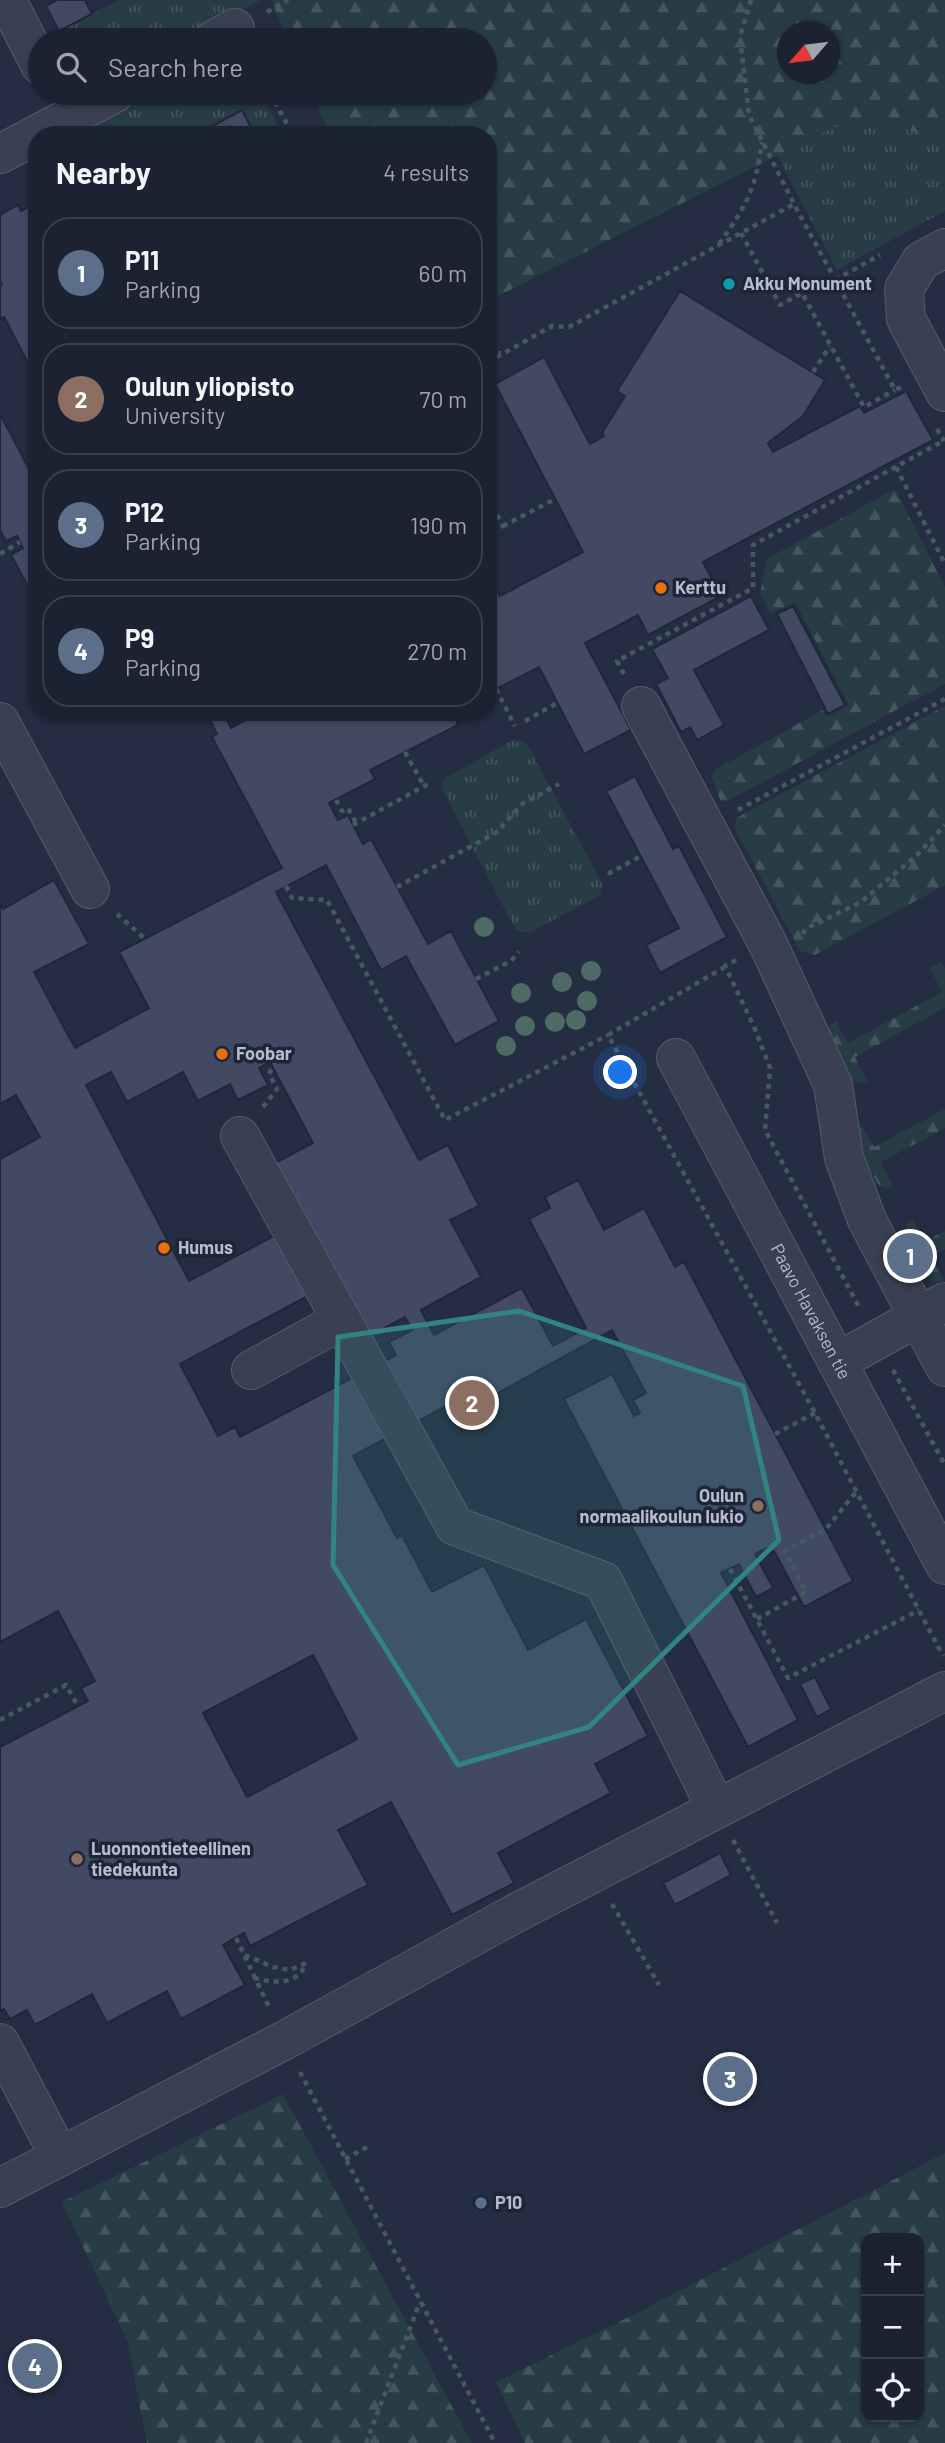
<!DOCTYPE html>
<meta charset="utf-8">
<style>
body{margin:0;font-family:Barlow,sans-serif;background:#292f3e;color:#f1f3f6}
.controls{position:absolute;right:21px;bottom:21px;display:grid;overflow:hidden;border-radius:14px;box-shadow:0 2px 5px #0004}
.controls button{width:63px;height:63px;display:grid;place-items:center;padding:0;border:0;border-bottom:2px solid #3a3f4d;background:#1c2232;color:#f1f3f6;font:35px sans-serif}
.compass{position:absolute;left:777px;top:21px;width:63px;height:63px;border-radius:50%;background:#1c2232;box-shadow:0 2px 5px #0004;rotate:242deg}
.you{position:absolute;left:621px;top:1073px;width:24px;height:24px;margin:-18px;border:5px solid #fff;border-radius:50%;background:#1a73e8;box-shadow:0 0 0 10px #1a73e833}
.badge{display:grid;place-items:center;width:46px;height:46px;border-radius:50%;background:#0b8043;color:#fff;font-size:23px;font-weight:700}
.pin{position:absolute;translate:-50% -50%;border:4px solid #fff;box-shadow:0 2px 7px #0006}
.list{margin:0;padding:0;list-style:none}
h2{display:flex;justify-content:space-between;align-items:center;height:91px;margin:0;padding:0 28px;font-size:30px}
h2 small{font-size:23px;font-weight:400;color:#a0a4ac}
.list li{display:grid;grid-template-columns:46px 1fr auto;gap:21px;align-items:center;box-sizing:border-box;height:112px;margin:0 14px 14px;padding:0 14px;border:2px solid #3a3f4d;border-radius:28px}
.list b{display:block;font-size:26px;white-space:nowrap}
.list p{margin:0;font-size:23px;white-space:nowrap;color:#a0a4ac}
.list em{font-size:23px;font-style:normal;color:#a0a4ac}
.icon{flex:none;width:38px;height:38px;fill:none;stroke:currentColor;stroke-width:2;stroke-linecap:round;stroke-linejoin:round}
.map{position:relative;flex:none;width:945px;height:2443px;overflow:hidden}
.search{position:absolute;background:#1c2232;box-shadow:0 2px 5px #0004;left:28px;top:28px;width:469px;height:77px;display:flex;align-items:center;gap:18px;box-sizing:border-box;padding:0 24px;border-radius:38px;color:#a0a4ac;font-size:26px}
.panel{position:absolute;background:#1c2232;box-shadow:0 2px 5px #0004;left:28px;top:126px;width:469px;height:595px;border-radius:28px}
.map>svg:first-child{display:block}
.grass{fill:url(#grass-tufts);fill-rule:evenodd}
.forest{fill:url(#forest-firs);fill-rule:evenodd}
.building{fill:#424963;stroke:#20273a;stroke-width:2;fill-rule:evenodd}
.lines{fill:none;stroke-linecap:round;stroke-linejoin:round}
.minor-casing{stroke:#555b6d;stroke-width:40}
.path{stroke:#455960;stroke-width:4.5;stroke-dasharray:5 5;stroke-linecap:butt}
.minor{stroke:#3a4052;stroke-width:38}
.tree{fill:#4d6b65}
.marked{fill:#318481;fill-opacity:0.2;stroke:#318481;stroke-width:5;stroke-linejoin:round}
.culture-dot{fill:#0f9aa8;stroke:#1e2538;stroke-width:2.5}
.food-dot{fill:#e8710a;stroke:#1e2538;stroke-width:2.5}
.education-dot{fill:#8d6e63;stroke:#1e2538;stroke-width:2.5}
.service-dot{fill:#5c6f8a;stroke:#1e2538;stroke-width:2.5}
.labels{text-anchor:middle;stroke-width:7;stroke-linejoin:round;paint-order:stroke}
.poi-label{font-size:18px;font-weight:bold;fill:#b7bbcc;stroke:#1e2538;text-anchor:start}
.street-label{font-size:18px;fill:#b7bbcc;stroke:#1e2538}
</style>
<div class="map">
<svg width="945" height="2443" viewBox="0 0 945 2443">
<defs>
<pattern id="grass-tufts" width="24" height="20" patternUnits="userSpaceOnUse" patternTransform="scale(1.75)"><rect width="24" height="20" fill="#273c44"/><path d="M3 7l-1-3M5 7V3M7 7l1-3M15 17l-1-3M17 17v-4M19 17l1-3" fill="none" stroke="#44565e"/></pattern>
<pattern id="forest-firs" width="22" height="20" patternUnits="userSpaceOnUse" patternTransform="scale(1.75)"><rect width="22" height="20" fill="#273c44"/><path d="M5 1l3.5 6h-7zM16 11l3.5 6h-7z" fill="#44565e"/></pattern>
</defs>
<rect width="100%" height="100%" fill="#252d43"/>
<path class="grass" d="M119,0H261L185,40H41Z
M761,0H945V211L837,270L782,165L765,124ZM788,32H830V74H788Z
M134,93H260L274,118L280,135H255L241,111L196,135H79L73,124Z
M519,740L527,744L602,883L600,895L531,932H523L515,929L441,787L442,781L447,777L511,741Z"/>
<path class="forest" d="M271,0H945V149L900,124L834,127L488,301V135H330L312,93H485V40H288ZM788,32H830V74H788Z
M895,489L945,587V684L729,800L721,802L711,776L716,769L823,710L826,717L849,705L795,602L770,614L760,593L767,559Z
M945,706V885L815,955L800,951L735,829L736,818Z
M941,962L945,968V1008L855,1057L867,1081L863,1083L853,1081L826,1032L828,1027L836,1021L848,1043L942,992L930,968Z
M945,1109V1128L881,1162L893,1186L889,1188L879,1186L854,1142L858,1128L862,1126L874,1147Z
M913,1220L925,1241L945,1231V1249L932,1256L944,1280L940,1282L931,1280L927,1276L905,1236L906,1226Z
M283,2094L454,2410L472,2443H147L127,2340L62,2202Z
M945,2153V2443H525L496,2382L633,2315ZM919,2238V2417H866V2238Z"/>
<path class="building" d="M57,0H85L92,14L59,31L46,6Z
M242,110L255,135H196Z
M37,203V380L4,317L0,318V286L2,285L0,281V215L18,205L21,211Z
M680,291L825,380L803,416L768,443L773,452L860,406L864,413L906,391L933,440L703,562L721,596L648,635L638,615L585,643L631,730L584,754L539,667L488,693V592L495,588L500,596L583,552L495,384L544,357L590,444L604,436L602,433L625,396L617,391Z
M0,414L37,484V603L11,555L23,548L17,536L6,541L0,530Z
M751,596L769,630L694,670L724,725L697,740L690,727L681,732L656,684L668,678L652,649Z
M793,606L845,705L828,714L777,614Z
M206,712H223L231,728L260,712H453L458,725L370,770L375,779L329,803L338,820L348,815L363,844L371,839L428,944L451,931L499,1021L455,1045L406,956L381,970L326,865L276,892L419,1160L448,1145L479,1206L450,1220L481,1277L421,1310L434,1335L522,1288L553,1346L586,1328L529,1219L550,1208L545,1197L578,1180L604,1230L644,1208L675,1267L684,1262L853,1581L804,1607L774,1551L770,1553L767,1548L755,1554L773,1588L756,1597L739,1564L721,1573L798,1720L748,1747L564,1399L612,1374L634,1416L640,1413L633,1400L646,1393L612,1330L451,1419L444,1407L353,1456L397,1538L402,1535L432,1592L484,1565L528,1650L586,1619L648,1736L595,1764L611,1793L498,1853L514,1883L452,1915L391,1802L338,1830L368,1885L250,1946L244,1933L223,1945L245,1985L181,2019L167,1991L107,2023L92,1994L35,2025L27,2010L10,2019L4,2009L0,2011V1747L88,1701L81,1688L95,1681L58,1611L0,1642V1159L40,1137L16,1095L0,1104V903L3,909L54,880L89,944L34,972L75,1048L149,1008L119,952L282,868L212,737L217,734ZM270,1062L313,1143L269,1166L299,1223L189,1281L86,1085L111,1072L127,1102L183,1072L198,1101L230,1084L238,1100L268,1085L259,1068ZM330,1284L360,1341L405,1317L412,1330L389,1342L396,1355L240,1437L235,1427L218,1436L180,1364ZM313,1655L357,1739L247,1797L203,1713Z
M635,776L673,849L679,846L727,937L660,973L646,945L679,928L606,791Z
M815,1677L831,1709L817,1717L800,1684Z
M720,1853L731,1875L675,1905L663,1883Z"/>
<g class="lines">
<defs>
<g id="minor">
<path d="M13,12L40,65"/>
<path d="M213,40L235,28"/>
<path d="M0,154L115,93"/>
<path d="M945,248L921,261L904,289L906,319L945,392"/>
<path d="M641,706L768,944L833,1085L844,1158L867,1220L945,1367"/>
<path d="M0,722L90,889"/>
<path id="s1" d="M676,1058L945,1565"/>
<path d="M240,1136L455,1526L603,1581L716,1808"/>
<path d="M837,1362L945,1302"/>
<path d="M251,1370L340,1321"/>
<path d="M0,2043L60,2157"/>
<path d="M0,2188L285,2040L514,1914L945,1691"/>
</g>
</defs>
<use href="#minor" class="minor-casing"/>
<path class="path" d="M751,0L740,37L749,115L794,204L895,390L902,387
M267,12L288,0
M270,93L293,135
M741,233L780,305L802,293L864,407L895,390
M719,244C747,204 755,192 762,142
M835,280L880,255
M488,355L501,353
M488,362L552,326L569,327L794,204
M813,372L830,346
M937,429L944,441
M896,467L945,564
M488,497L503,526L488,534
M503,526L555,499
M0,554L20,542
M624,674L617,661L753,588V545L945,440
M496,689L515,726
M525,721L557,703
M405,752L424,786
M336,800L342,811L348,808L356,823
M738,810L945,699
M353,825L428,784
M608,874L641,856
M286,886L292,898L327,900L445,1120L608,1035
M397,887L497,832L522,804L559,784
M117,914L145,939
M803,934L805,929L861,902L916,856L945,825
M736,960L725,966L755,1029L770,1068L765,1130L859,1307
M725,967L608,1035L815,1413L943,1656
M476,979L511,961L519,952
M263,1107L277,1089L269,1074L273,1066
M893,1370L945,1465
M775,1434L815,1413
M730,1569L788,1678L919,1610
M757,1619L806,1592L785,1551L826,1529L856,1492
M0,1720L66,1685L78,1706
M733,1840L777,1923
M612,1904L659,1985
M236,1938L269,2007
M245,1955L273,1967L290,1970L306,1963
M254,1978C275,1983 296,1986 306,1964
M300,2072L495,2443
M345,2159L367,2147
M366,2443L420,2302"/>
<use href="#minor" class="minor"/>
</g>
<g class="tree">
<circle cx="484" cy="927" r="10"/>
<circle cx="591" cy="971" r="10"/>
<circle cx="562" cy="982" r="10"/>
<circle cx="521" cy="993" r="10"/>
<circle cx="587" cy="1001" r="10"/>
<circle cx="576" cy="1020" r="10"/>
<circle cx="555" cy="1022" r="10"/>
<circle cx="525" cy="1026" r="10"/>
<circle cx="506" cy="1046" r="10"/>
</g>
<path class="marked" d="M519,1311L743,1386L779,1540L589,1727L458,1765L333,1565L338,1337Z"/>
<circle class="culture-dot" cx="729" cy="284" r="7"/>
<g class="food-dot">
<circle cx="661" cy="588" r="7"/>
<circle cx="222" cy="1054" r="7"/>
<circle cx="164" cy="1248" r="7"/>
</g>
<g class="education-dot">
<circle cx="758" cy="1506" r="7"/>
<circle cx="77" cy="1859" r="7"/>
</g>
<circle class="service-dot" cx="481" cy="2203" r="7"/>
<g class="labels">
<g class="poi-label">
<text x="743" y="290">Akku Monument</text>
<text x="675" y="594">Kerttu</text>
<text x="236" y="1060">Foobar</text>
<text x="178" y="1254">Humus</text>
<text x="744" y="1502" text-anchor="end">Oulun<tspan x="744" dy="21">normaalikoulun lukio</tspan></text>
<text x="91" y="1855">Luonnontieteellinen<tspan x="91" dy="21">tiedekunta</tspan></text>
<text x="495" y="2209">P10</text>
</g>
<g class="street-label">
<text dy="6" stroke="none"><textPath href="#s1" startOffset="287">Paavo Havaksen tie</textPath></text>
</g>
</g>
</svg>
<div class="controls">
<button>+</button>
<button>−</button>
<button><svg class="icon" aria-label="locate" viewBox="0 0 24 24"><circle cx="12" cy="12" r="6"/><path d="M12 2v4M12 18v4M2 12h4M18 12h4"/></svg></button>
</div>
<svg class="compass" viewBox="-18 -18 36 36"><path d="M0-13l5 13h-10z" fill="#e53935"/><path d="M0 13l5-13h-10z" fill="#a0a4ac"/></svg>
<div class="you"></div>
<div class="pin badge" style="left:910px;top:1256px;background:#5c6f8a">1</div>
<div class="pin badge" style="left:472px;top:1403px;background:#8d6e63">2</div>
<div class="pin badge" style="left:730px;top:2079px;background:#5c6f8a">3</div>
<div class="pin badge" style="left:35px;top:2366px;background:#5c6f8a">4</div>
<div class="search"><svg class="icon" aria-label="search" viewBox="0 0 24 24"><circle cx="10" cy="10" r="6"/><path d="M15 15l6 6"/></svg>Search here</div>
<section class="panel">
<h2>Nearby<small>4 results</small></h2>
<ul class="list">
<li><span class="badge" style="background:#5c6f8a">1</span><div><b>P11</b><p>Parking</p></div><em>60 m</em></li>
<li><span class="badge" style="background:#8d6e63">2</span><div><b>Oulun yliopisto</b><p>University</p></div><em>70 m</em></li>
<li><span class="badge" style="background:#5c6f8a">3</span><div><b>P12</b><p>Parking</p></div><em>190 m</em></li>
<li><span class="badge" style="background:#5c6f8a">4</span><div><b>P9</b><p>Parking</p></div><em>270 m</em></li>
</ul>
</section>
</div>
